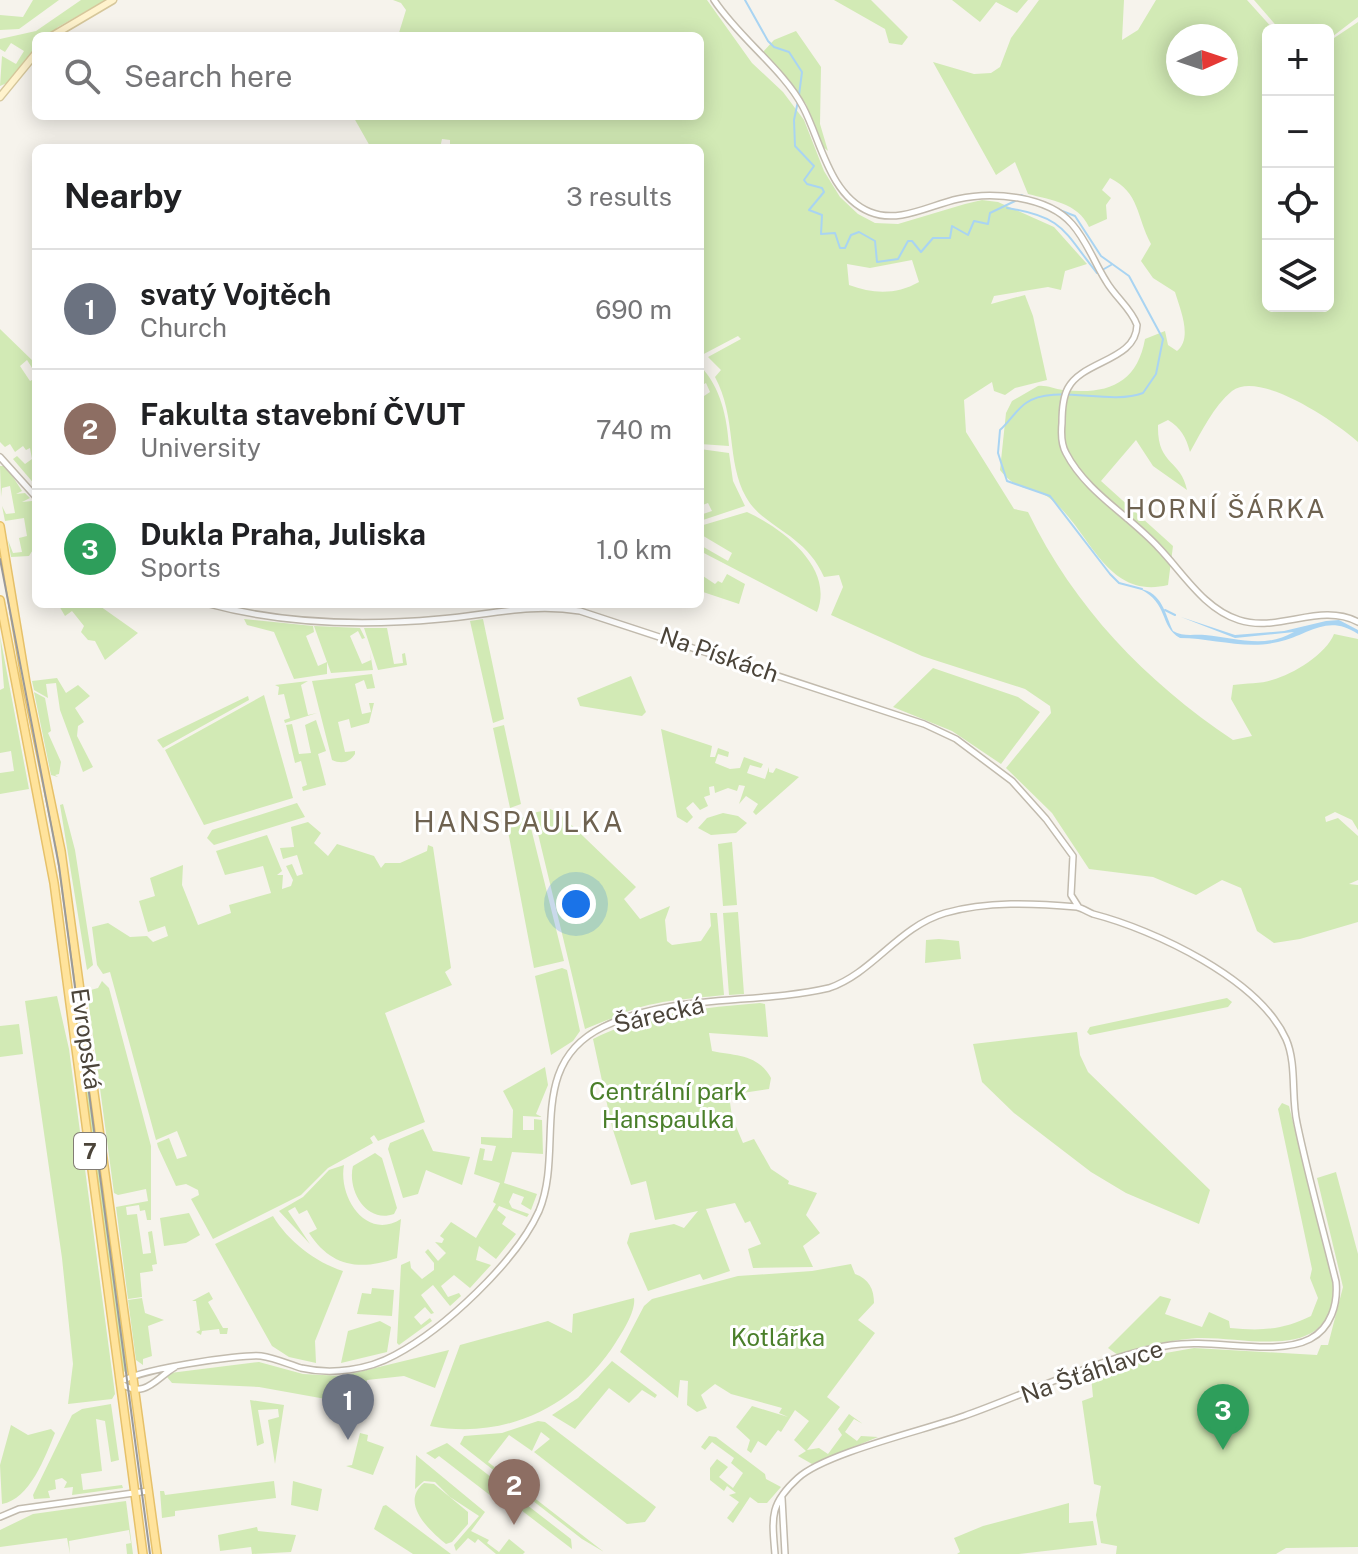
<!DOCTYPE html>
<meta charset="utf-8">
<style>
body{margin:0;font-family:"Public Sans",sans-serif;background:#f2f2f2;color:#202124}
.controls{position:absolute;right:24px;top:24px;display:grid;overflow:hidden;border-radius:12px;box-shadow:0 4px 20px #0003}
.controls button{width:72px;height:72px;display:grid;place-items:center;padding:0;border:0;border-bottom:2px solid #e0e0e0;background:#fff;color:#202124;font:40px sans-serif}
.compass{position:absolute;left:1166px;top:24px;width:72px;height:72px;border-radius:50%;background:#fff;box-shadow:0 4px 20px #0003;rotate:87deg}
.you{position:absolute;left:576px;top:904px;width:28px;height:28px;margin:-20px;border:6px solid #fff;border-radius:50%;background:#1a73e8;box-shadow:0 0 0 12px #1a73e833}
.badge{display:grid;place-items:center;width:52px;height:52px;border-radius:50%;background:#d93025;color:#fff;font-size:26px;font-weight:700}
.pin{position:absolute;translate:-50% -66px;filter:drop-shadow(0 2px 4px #0008)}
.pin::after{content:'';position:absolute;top:42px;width:28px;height:24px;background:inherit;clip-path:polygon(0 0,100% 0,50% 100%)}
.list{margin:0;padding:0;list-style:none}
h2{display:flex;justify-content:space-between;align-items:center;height:104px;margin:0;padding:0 32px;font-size:34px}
h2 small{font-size:26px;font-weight:400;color:#757577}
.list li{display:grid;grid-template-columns:52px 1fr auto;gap:24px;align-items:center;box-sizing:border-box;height:120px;padding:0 32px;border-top:2px solid #e0e0e0}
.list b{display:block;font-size:30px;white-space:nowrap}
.list p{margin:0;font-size:26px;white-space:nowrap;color:#757577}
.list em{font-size:26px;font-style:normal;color:#757577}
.icon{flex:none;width:44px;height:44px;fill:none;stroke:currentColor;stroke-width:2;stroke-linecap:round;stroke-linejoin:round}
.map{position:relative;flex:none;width:1358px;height:1554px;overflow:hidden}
.search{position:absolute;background:#fff;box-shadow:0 4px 20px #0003;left:32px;top:32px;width:672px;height:88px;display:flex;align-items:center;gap:20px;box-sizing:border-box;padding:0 28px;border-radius:12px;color:#757577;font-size:30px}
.panel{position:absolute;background:#fff;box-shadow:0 4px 20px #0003;left:32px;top:144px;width:672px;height:464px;border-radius:12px}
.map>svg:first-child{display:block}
.green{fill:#d2eab5;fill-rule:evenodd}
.water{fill:#a9d4f2}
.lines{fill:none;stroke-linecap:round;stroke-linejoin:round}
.stream{stroke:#a9d4f2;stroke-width:2}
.tertiary-casing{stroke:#c2bbae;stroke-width:8}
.secondary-casing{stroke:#d6c79b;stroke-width:9}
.primary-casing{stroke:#e6c16a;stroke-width:10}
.tertiary{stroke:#fff;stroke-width:5}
.secondary{stroke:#fff3cd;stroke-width:6}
.primary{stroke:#ffe39c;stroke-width:7}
.tram{stroke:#9a9a9a;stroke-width:2}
.labels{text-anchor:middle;stroke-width:6;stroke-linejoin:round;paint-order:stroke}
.shield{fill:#fff;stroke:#817c74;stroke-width:2}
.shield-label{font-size:22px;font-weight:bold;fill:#4b4439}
.street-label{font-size:24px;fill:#4b4439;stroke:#fff}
.park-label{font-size:24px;fill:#4a7f2a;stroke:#fff}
.neighbourhood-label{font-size:26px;letter-spacing:2px;fill:#6e6250;stroke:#fff}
.quarter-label{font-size:28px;letter-spacing:2px;fill:#6e6250;stroke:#fff}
</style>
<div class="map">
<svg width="1358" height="1554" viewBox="0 0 1358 1554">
<rect width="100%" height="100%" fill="#f6f3ec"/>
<path class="green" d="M33,0H59L19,29L0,30V15L23,17Z
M81,0H106L58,27L49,36H36V51L7,83L0,86L2,56L16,64L24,51L11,43L5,52L0,49V39L36,31Z
M393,0H707L752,63L783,92L804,120L824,171L840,197L858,214L875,223L898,224L965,204L982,200L998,202L1054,227L1087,264L1065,271L1061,290L1048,287L994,296L991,304L1025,295L1033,316L1047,380L1015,388L1005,395L994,391L992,382L964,400L966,432L1014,509L1028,512C1074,607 1145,681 1233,740L1252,736L1231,699L1233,685C1246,683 1261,684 1272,680C1294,674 1326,654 1334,634L1358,639V830L1352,820L1335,812L1325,817L1326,822L1338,818L1358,836V880L1349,884L1358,885V922L1300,939L1274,943L1257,931L1241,888L1222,880L1196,895L1153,877L1089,869L1052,813L1006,768L1051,713L1050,706L1025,689L922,656L831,615L843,587L839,575L824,577C805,533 763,528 746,497C726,461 737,418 715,377L721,370L708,357L741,339L738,336L700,356V148H450V140L442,139L440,148H371L354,118L700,116V36H398L406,10L401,3ZM912,260L919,282C896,295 873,294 849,285L847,264L870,268Z
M834,0H871L908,37L902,45L889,43L885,29Z
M952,0H1028L1017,13L996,2L980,22Z
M1039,0H1124L1122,40L1138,30L1156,0H1247L1274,30H1268V306H1328V42L1358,22V442C1336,422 1260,370 1232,391C1213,407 1202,431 1190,452C1186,437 1181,428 1168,420L1158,425C1157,466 1181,459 1187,490L1153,466L1136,440L1101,481L1173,546L1168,585C1106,600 1091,532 1052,500C1033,484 1020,495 1000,470L1006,413L1012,401L1038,386C1047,385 1054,389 1063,390C1107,395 1137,384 1145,339L1165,331L1168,345L1177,351C1193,338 1180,309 1175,292L1153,278L1141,261L1151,244C1136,216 1140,193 1110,178L1102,190L1111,198L1106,205L1107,219L1089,227C1078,203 1051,200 1028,194L1015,162L996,175L933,62L974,74L991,73L1000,67L1011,38ZM1178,36H1226V84H1178Z
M1254,0H1358V17L1328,40V30H1280Z
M796,31L821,67L820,124L828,151L821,145L806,104L762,53L774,40Z
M0,329L36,364V374L27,360L20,366L30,381L36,378V486L13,459L17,456L25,464L32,459L30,448L26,450L23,446L15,452L10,444L5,447L0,442Z
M700,366C721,387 727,418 729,446L700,444L704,431L700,430V389L704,396L710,392L706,383L700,386Z
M700,449L729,453L733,481L745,506L700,521V515L712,511L708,503L700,506Z
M0,466H6L22,491L16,494L25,493L30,498L22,502L32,501L36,505V545L29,556L11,557L8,540L13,553L22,552L19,538L27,536L24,518L5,521L2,506L6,514L15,513L10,486L2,488L1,497Z
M747,512C782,528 835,568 817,612L700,551V545L728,561L732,553L700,534V526Z
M700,574L715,584L718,581L722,583L727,574L745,584L739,604L700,591L703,586L700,587Z
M58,604H97L138,633L105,660L95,641L88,640L81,632L84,626L72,611L65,616Z
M244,619L313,626L314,632L306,636L318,666L327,662V674L294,679L274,632L247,625Z
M483,619L504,719L493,723L470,621Z
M314,626L360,628L365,638L362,639L358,631L350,636L362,664L371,660L370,652L373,670L331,673Z
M364,628H387L394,664L403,663L402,654L405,653L407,665L378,670Z
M0,636L29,789L0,794V773L14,771L11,751L0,753V690L4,688Z
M933,668L1018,697L1040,712L1001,764L952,731L893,707Z
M372,674L375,688L367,689L364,680L355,684L362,714L371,712L369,703H374L369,723L351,728L349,719L338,722L345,752L355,751V754C349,763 341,764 332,760L312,681Z
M631,676L646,712L642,716L580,706L577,698Z
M57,678L66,693L78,685L90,696L75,708L84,722L78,726L77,736L93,767L83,772L60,710L56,683L46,684L48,698L34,690L32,681Z
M308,681L301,685L308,715L317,713L285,723L284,720L290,718L284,694L278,695L279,687L275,685Z
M34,692L45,698L51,731L48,733L61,762L59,774L55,775L58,777L51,775Z
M264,695L293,798L204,825L165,750Z
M248,696L249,700L163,748L157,740Z
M316,720L326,751L318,754L326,785L303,791L302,787L307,785L301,761L295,763L286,725L292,724L299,754L311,753L305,725Z
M504,725L521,804L510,808L493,728Z
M661,729L712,746L710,757H715L718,748L729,752L728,757L718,754L715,763L730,769L740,768L744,757L763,764L761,768L750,765L747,773L765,779L769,767V772L773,773L776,768L799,777L756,815L753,812L758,804L746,796L739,804L745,786L739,785L737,791L728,788L715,793L714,786L709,787L710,795L704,797L708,806L700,810L693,802L686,808L693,817L687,823L677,817Z
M297,803L305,817L214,845L207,838L212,830Z
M63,804L75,850L93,965L87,970L60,805Z
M550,809L559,813L636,887L624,899L640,919L670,906L665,920L667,941L672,945L701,941L711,926L710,913H717L724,995C689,999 650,1000 617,1016L660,1005L696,1001L652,1008L586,1032L612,1018L585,1029L533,813Z
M723,813L738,816L747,823L736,833L711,835L698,828L707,818Z
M528,816L564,961L534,968L507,826V822Z
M308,822L321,833L314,843L328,856L337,844L374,856L381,868L385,863H400L427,851L428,845L433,847L451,968L445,972L452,985L385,1013L425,1122L378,1141L374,1135L370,1138L373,1143L328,1168L301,1195L213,1239L191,1199L199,1195L198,1190L186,1184L176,1186L158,1147L157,1143L169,1138L177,1159L187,1156L177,1131L156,1140L110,972L103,974L97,965L92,927L108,923L130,937L147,936L153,942L168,936L165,926L148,932L139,901L155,896L150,878L183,865L182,885L198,925L231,913L229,905L271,893L263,866L225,875L216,851L267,835L282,871L277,875H283L282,889L291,886L293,880L286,866L292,864L297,876L303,874L297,855L283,859L280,848L294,847L291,827Z
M732,842L737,905L723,906L718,844Z
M738,912L744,994L729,995L723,913Z
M939,939L959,941L961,959L925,963L926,940Z
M562,968L567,970L580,1031L573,1041L551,1055L535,976Z
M102,981L109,988L151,1146V1220H147L145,1210L140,1211L139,1205L126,1207L127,1215L137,1214L143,1254L151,1253L148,1232L152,1231L157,1264L152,1265L153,1271L140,1273L142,1297L128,1299L116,1207L148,1201L146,1189L118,1195L114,1193L87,991L98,988Z
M57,996L69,1049L115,1394L112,1399L68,1404L73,1364L62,1258L25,1001Z
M73,997H78L128,1371L122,1372Z
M1227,998L1232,1002L1228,1007L1090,1035L1087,1032L1090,1027Z
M760,1003L765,1004L768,1037L709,1033L712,1051C736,1056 758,1054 771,1078L769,1089L729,1095L732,1117L743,1143L754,1139L771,1169L789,1181L788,1184L817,1193L806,1215L820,1233L803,1246L813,1267L753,1268L748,1249L761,1244L750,1221L745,1223L735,1203L706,1209L730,1271L703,1280L700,1274L648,1291L627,1243L630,1233L674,1224L684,1228L698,1211L655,1220L646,1181L631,1185L612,1127L593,1039C645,1013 702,1008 760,1003Z
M19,1024L23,1054L0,1057V1026Z
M1077,1032L1080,1055L1088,1072L1210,1190L1199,1224L1126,1193L1091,1172L1014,1113L982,1082L973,1044Z
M545,1067L548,1085L536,1114L542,1117L523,1116V1130H534V1119L542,1120L543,1154L512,1152L504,1183L537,1194L531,1210L521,1204L524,1197L513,1193L509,1202L512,1208L529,1214L527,1217L499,1206L497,1210L506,1217L502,1224L516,1234L496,1259L479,1246L476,1260L491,1265L470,1288L454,1275L441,1286L448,1297L459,1293L461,1296L450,1306L433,1285L421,1295L434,1313L431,1314L425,1307L414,1317L421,1325L430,1318L432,1321L399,1345L397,1343L401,1265L410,1261L411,1268L422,1279L434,1270V1263L425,1252L428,1249L438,1261L446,1253L435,1242L442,1243L444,1239L440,1236L451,1222L476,1238L496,1204L493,1202L500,1183L474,1174L480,1148L485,1149L483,1160L492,1161L496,1146L481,1144V1137L512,1138L513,1110L503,1091Z
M1282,1103L1289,1106L1333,1282C1337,1366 1248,1336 1197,1338C1170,1340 1144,1346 1118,1355L1108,1348L1160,1296L1171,1299L1165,1314L1202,1327L1209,1312L1229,1321L1230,1328C1261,1331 1283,1330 1311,1316L1318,1298L1310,1278L1312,1269L1278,1109Z
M423,1129L433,1151L470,1157L462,1185L426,1170L418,1194L403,1198L388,1149L390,1143Z
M375,1153L382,1158L397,1208L394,1214C366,1224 347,1190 353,1166Z
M344,1165C338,1197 366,1241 401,1219L397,1258C360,1271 331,1267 309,1233L317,1229L307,1210L299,1214L295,1207L288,1211L310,1244L279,1211L303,1197L329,1170Z
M1336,1172L1358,1254V1547L1286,1548L1276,1554H1116L1117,1546L1101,1543L1096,1515L1101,1486L1094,1484L1082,1401L1093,1397L1091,1376L1143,1357L1194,1348L1317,1355L1321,1345H1328L1343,1287L1317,1178Z
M189,1213L200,1235L186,1243L164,1246L160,1218Z
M273,1216C288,1241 315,1262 343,1271L315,1341L316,1363L289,1357L272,1346L215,1244Z
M851,1264L855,1274C869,1279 874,1289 874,1303L858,1320L875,1333L827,1397L840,1407L807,1450L819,1448L828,1454L842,1435L838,1429L849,1414L863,1424L854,1419L845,1432L857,1441L861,1436L878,1437L812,1464L798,1456L806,1451L794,1440L809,1421L795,1410L781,1432L778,1430L766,1446L758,1441L751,1453L747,1450L750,1440L736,1427L752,1406L788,1417L779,1413L782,1408L731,1394L715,1384L701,1395L707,1408L697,1412L687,1405L688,1381L680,1380L678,1398L620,1352L644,1306L652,1299L738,1276L812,1271Z
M372,1288L394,1290L392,1316L357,1314L362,1293L371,1294Z
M209,1292L213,1299L208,1302L223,1328H228L227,1334H220L219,1329L202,1331L201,1335L196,1332L200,1330L196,1301H192Z
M142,1298L145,1313L164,1320L148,1326L152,1356L143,1359V1365L136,1360L128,1300Z
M634,1298C636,1310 624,1330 616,1342C575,1407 506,1440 430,1426L460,1345L548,1321L572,1333L573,1314Z
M380,1321L391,1327L387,1352L341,1363L348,1331Z
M449,1350L435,1388L404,1376L367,1380L359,1405L259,1387L172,1383L167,1377L170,1373L259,1362L303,1374L342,1376Z
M612,1361L657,1395L655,1398L642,1390L629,1403L609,1388L575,1429L552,1415L578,1398Z
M250,1400L284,1405L275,1464L268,1420L279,1417L278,1409L258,1410L264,1443L257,1446Z
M111,1404L119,1460L111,1462L105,1421L96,1419L102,1471L81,1474L83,1490L122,1485L123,1488L72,1495L73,1487L64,1488L67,1482L62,1478L55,1480L56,1489L48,1491L50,1498L34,1499L33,1495L72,1415L82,1409Z
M538,1421L545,1422L656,1507L645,1522L627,1524L534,1452L550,1439L541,1432L532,1451L509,1435L488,1462L604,1552L582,1539L460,1444L464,1436L502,1433Z
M11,1425L28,1435L51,1429L55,1433C45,1457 30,1499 2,1504L0,1465Z
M360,1433L368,1435L367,1441L384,1447L373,1475L346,1466L352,1465Z
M709,1436L716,1437L765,1474L766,1479L781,1487L767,1503H758L750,1497L733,1523L727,1518L739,1502L729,1495L736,1493L727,1486L724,1491L710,1480V1468L717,1459L728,1467L719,1477L733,1488L743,1473L731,1463L734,1458L712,1442L705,1450L701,1447Z
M447,1443L571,1539L572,1549L500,1494L495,1499L439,1456L435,1459L426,1453Z
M416,1455L485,1512L471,1531L489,1540L487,1543L499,1552L509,1539L525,1552L523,1554H496L478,1539L475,1543L468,1538L456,1551L454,1545L479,1516L450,1497L435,1482L424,1481L415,1489Z
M274,1481L276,1498L175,1511V1516L162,1518L160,1491H164L165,1495Z
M293,1481L322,1489L318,1511L291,1505Z
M424,1483L434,1484L468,1512V1524L452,1542L446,1544C430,1531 399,1503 424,1483Z
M126,1501L133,1554H127L126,1544L131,1543L129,1530L69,1541L70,1554L67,1538L0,1547V1530L33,1514Z
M1069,1503V1523L1093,1521L1097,1545L1019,1554H957L960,1552L954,1538L983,1526Z
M386,1505L451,1554H413L374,1529L383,1506Z
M257,1527L258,1531L296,1535L291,1552L252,1554L251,1547L220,1551L218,1535Z"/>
<path class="water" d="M1140,589C1162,592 1165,614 1173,631C1183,637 1193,634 1205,635C1237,638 1264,649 1294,632L1235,638L1181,617L1235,635L1284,631L1326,621L1339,620L1358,630V634C1327,613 1309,635 1278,642C1245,650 1212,638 1180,638C1159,626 1169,603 1140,589Z"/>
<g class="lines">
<path class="stream" d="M745,0L768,41L774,47L789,52L802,72L799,95
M798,101L794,120L795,146L814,166L804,180L807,184L822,188L824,192L809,210L822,215L821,234L835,233L840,248H845L851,235L859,232L875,241L877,262L898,259L908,241H912L921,252L933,238H950L952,226L968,235L974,221L988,224L990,213L1015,201
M1021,195L1075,216L1101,256L1129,276L1163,339L1156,374L1143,393C1109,406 1053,383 1026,403C1017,409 1009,422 1000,430L998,453L1007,481L1050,496L1110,574L1119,583L1142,589
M1007,208C1065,217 1064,232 1097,273L1111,265
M1165,610L1175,615"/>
<defs>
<path id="tertiary" d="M714,0C738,37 784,70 803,107C821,141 829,195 870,212C899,224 930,205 958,199C992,191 1048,196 1072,224C1087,241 1094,262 1106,281C1115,297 1131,308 1137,325C1136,361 1083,360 1068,388C1063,397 1062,413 1062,423C1061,433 1061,444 1066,453C1086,492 1130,516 1159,548C1183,573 1204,609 1239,620C1279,633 1320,602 1358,622
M0,457L36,497
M209,604C283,624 365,626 440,619C489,615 530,603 580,611L924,724L956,739L1012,781L1046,819L1073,856L1071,895L1078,906
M175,1367C156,1378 145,1400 120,1383C132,1370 241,1354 261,1356C275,1358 288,1364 301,1368C332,1375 368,1370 395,1355C444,1329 516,1262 539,1211C565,1149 525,1065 603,1027C673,993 755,1005 829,988C873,973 898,927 945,913C987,901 1034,903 1077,907C1082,908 1088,912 1093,914C1155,930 1259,979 1286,1039C1297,1064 1291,1097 1297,1123C1308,1176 1323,1229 1336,1282C1338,1304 1331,1328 1310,1339C1275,1357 1212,1338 1171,1345C1105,1355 1027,1394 964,1416C925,1430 825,1453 798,1478C769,1504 772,1518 775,1554
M782,1498L785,1554
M0,1517L19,1509L148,1491"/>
<path id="secondary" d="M52,36L113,0
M0,97L36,53"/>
<path id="primary" d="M0,526L26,683L61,851L157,1554
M0,600L54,883L143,1554"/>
</defs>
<use href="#tertiary" class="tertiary-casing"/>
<use href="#secondary" class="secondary-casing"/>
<use href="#primary" class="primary-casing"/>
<use href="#tertiary" class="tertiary"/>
<use href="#secondary" class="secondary"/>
<use href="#primary" class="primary"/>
<path class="tram" d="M0,559L59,866L150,1554"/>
</g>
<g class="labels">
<rect class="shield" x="74" y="1133" width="32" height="36" rx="6"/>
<g class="shield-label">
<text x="90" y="1159">7</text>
</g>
<g class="street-label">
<text transform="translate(719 655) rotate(19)" y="8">Na Pískách</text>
<text transform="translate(659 1015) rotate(-13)" y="8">Šárecká</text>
<text transform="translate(86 1039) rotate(82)" y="8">Evropská</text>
<text transform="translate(1092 1372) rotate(-19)" y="8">Na Šťáhlavce</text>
</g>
<g class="park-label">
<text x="668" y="1100">Centrální park<tspan x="668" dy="28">Hanspaulka</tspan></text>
<text x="778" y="1346">Kotlářka</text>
</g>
<g class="neighbourhood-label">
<text x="1226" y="518">HORNÍ ŠÁRKA</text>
</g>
<g class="quarter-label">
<text x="519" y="832">HANSPAULKA</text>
</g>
</g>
</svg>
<div class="controls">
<button>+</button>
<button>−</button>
<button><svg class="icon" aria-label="locate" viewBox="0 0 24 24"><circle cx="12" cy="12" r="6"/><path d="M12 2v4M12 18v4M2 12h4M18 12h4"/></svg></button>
<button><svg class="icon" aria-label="layers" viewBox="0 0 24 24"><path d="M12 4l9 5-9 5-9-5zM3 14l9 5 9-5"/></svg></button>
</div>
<svg class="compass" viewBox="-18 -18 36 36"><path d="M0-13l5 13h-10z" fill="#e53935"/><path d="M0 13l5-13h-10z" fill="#757577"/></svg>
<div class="you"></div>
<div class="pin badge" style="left:348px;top:1440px;background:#6b7280">1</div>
<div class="pin badge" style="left:514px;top:1525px;background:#8d6e63">2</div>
<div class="pin badge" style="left:1223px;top:1450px;background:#2e9e5b">3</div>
<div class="search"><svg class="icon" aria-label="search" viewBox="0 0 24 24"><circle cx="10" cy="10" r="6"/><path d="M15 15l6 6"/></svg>Search here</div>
<section class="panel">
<h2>Nearby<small>3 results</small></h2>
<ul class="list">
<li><span class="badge" style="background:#6b7280">1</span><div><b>svatý Vojtěch</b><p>Church</p></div><em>690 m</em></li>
<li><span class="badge" style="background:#8d6e63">2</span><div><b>Fakulta stavební ČVUT</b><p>University</p></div><em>740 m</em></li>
<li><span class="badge" style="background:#2e9e5b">3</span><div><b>Dukla Praha, Juliska</b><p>Sports</p></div><em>1.0 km</em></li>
</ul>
</section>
</div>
